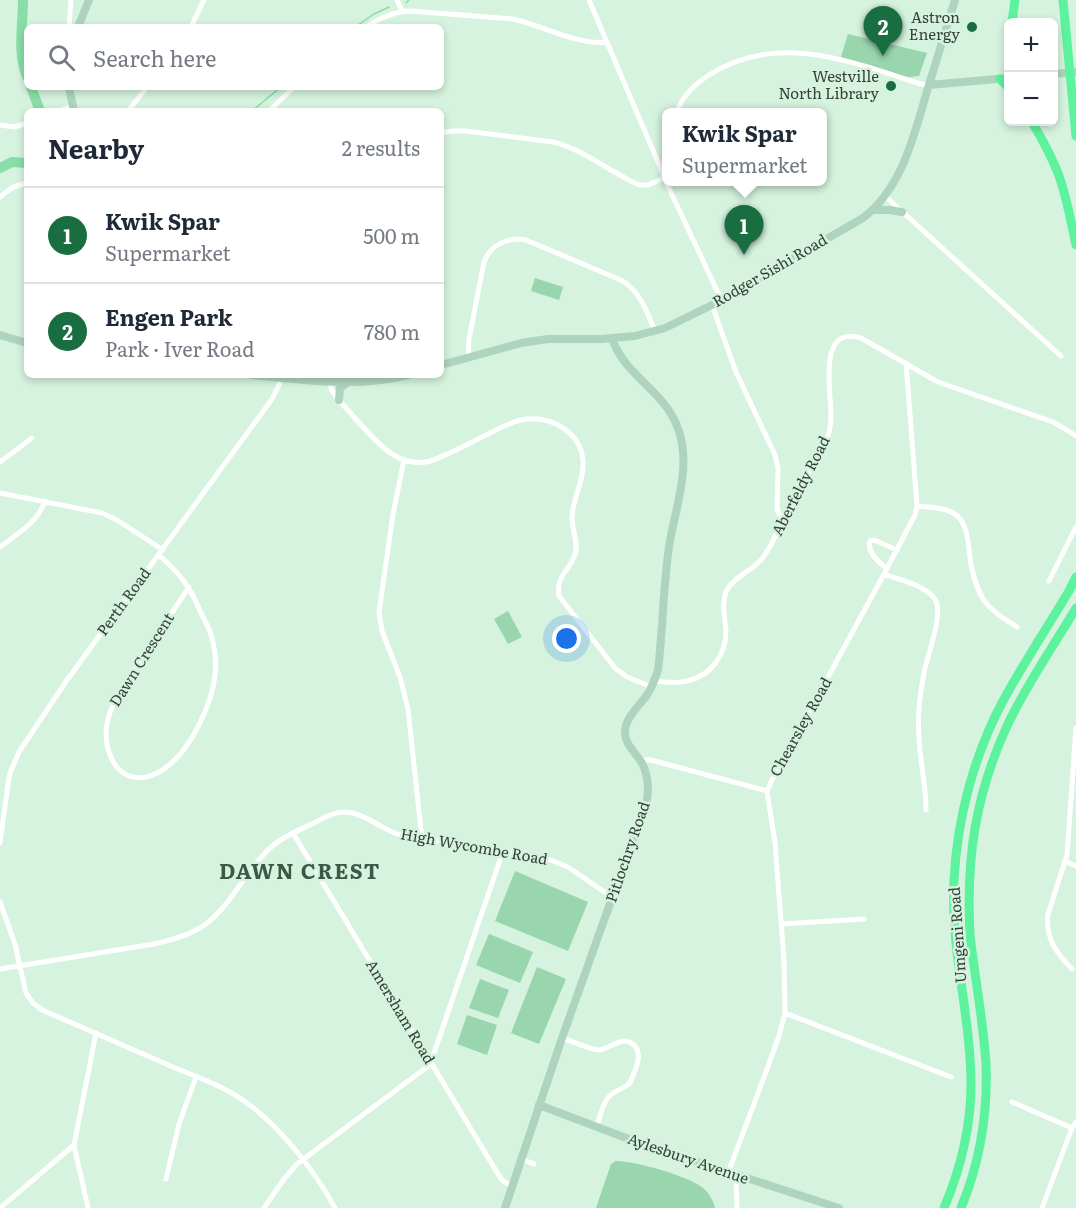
<!DOCTYPE html>
<meta charset="utf-8">
<style>
body{margin:0;font-family:Literata,serif;background:#f6f6f7;color:#1f2937}
.controls{position:absolute;right:18px;top:18px;display:grid;overflow:hidden;border-radius:9px;box-shadow:0 3px 9px #0003}
.controls button{width:54px;height:54px;display:grid;place-items:center;padding:0;border:0;border-bottom:2px solid #e0e1e3;background:#fff;color:#1f2937;font:30px sans-serif}
.you{position:absolute;left:567px;top:639px;width:21px;height:21px;margin:-15px;border:4px solid #fff;border-radius:50%;background:#1a73e8;box-shadow:0 0 0 9px #1a73e833}
.badge{display:grid;place-items:center;width:39px;height:39px;border-radius:50%;background:#186e41;color:#fff;font-size:20px;font-weight:700}
.pin{position:absolute;translate:-50% -50px;filter:drop-shadow(0 2px 3px #0008)}
.pin::after{content:'';position:absolute;top:32px;width:21px;height:18px;background:inherit;clip-path:polygon(0 0,100% 0,50% 100%)}
.popup{position:absolute;left:662px;top:108px;width:165px;height:78px;box-sizing:border-box;display:grid;place-content:center;border-radius:9px;background:#fff;filter:drop-shadow(0 2px 4px #0005);font-size:20px;white-space:nowrap;color:#747a83}
.popup b{font-size:22px;color:#1f2937}
.popup::after{content:'';position:absolute;left:50%;top:100%;margin-left:-12px;border:12px solid transparent;border-top-color:#fff}
.list{margin:0;padding:0;list-style:none}
h2{display:flex;justify-content:space-between;align-items:center;height:78px;margin:0;padding:0 24px;font-size:26px}
h2 small{font-size:20px;font-weight:400;color:#747a83}
.list li{display:grid;grid-template-columns:39px 1fr auto;gap:18px;align-items:center;box-sizing:border-box;height:96px;padding:0 24px;border-top:2px solid #e0e1e3}
.list b{display:block;font-size:22px;white-space:nowrap}
.list p{margin:0;font-size:20px;white-space:nowrap;color:#747a83}
.list em{font-size:20px;font-style:normal;color:#747a83}
.icon{flex:none;width:33px;height:33px;fill:none;stroke:currentColor;stroke-width:2;stroke-linecap:round;stroke-linejoin:round}
.map{position:relative;flex:none;width:1076px;height:1208px;overflow:hidden}
.search{position:absolute;background:#fff;box-shadow:0 3px 9px #0003;left:24px;top:24px;width:420px;height:66px;display:flex;align-items:center;gap:15px;box-sizing:border-box;padding:0 21px;border-radius:9px;color:#747a83;font-size:22px}
.panel{position:absolute;background:#fff;box-shadow:0 3px 9px #0003;left:24px;top:108px;width:420px;height:270px;border-radius:9px}
.map>svg:first-child{display:block}
.green{fill:#99d5ad}
.lines{fill:none;stroke-linecap:round;stroke-linejoin:round}
.stream{stroke:#89dea7;stroke-width:1.5}
.river{stroke:#89dea7;stroke-width:10}
.street{stroke:#fff;stroke-width:5}
.secondary{stroke:#aed4bf;stroke-width:8}
.highway{stroke:#5df39e;stroke-width:9}
.poi-dot{fill:#186e41;stroke:#d5f3de;stroke-width:2}
.labels{text-anchor:middle;stroke-width:5;stroke-linejoin:round;paint-order:stroke}
.poi-label{font-size:15px;fill:#344038;stroke:#d5f3de;text-anchor:end}
.street-label{font-size:15px;fill:#344038;stroke:#d5f3de}
.district-label{font-size:21px;font-weight:bold;letter-spacing:1.5px;fill:#3e5847;stroke:#d5f3de}
</style>
<div class="map">
<svg width="1076" height="1208" viewBox="0 0 1076 1208">
<rect width="100%" height="100%" fill="#d5f3de"/>
<path class="green" d="M848,34L927,53L919,76L901,78L840,60Z
M535,278L563,287L559,300L531,291Z
M508,611L522,637L508,644L494,619Z
M515,871L588,902L568,951L495,921Z
M489,934L533,952L520,983L476,965Z
M537,967L566,979L539,1044L511,1033Z
M480,979L509,990L498,1018L469,1008Z
M467,1015L497,1025L487,1055L457,1044Z
M616,1161C635,1161 689,1176 703,1188C709,1193 713,1200 715,1208H596L611,1164Z"/>
<g class="lines">
<path class="stream" d="M406,3L409,0
M355,27L374,14L389,7
M252,111L281,87"/>
<path class="river" d="M23,0C23,26 17,52 27,77
M31,87L40,111
M0,168L12,162L27,163"/>
<path class="street" d="M397,0L402,11
M589,0L666,181
M69,27L71,0
M191,27L204,0
M366,27C380,18 394,11 411,11L513,19C542,25 578,46 607,42
M59,111L72,106
M128,111L147,87
M269,111L294,87
M677,112C682,96 695,84 709,75C778,31 851,62 921,84L929,85
M0,125L14,127L27,123
M441,133L452,131H466L553,142C585,150 610,172 639,185H648L664,178
M666,182L721,299
M885,196L1061,356
M0,197L13,187L27,183
M712,305L736,372L775,455L778,468L777,509L779,514L784,518
M468,358L469,339L484,262C491,244 508,237 526,240L623,281C641,293 647,312 655,331
M330,382L331,389L337,398C345,407 354,417 362,426C382,448 402,470 434,460C450,453 465,446 480,438C493,432 507,423 521,420C549,414 580,431 583,460C585,480 572,499 572,518C572,529 577,539 576,550C574,568 555,574 559,596L615,668L627,677L652,687
M404,460L393,514L379,612L382,631L400,677L408,709L422,839
M0,462L32,438
M0,493L102,513L117,520L163,550
M917,506C928,507 943,507 953,513C970,522 968,549 971,565C974,578 978,594 987,604C995,614 1006,620 1017,627
M0,547C17,534 38,522 45,501
M159,555C180,574 190,586 201,613C206,622 211,632 213,642C221,674 210,706 194,734C185,750 172,767 153,775C117,789 100,748 108,719C114,697 129,678 141,659C157,635 173,611 189,587
M887,569C879,562 867,553 870,541L874,540L897,550
M884,574C899,580 929,586 936,601C943,616 927,656 924,673C920,694 917,716 919,737C920,761 926,785 926,810
M1049,581L1076,527
M654,681C665,682 676,684 687,681C711,676 726,655 726,631C725,618 721,602 727,590C735,575 755,570 764,556C773,544 778,529 785,516C799,490 814,465 827,439C830,431 831,423 831,415C831,390 817,325 861,338L938,382L1053,422L1065,429L1076,436
M640,760H651L767,791
M293,833L501,1179L512,1187
M0,843L8,784L10,773L19,752L67,680L272,399L279,385L280,375
M1065,861L1076,866
M0,902L15,944L26,993L32,1002L42,1010C86,1029 129,1048 173,1067C198,1077 225,1087 247,1103C281,1128 315,1171 335,1208
M781,924L864,919
M0,969L154,944C172,940 191,935 206,924C230,906 246,871 268,850C280,838 297,831 312,824C322,819 334,811 346,812C363,813 381,828 397,834L548,859L568,867L603,891L614,896
M1072,969C1056,953 1045,937 1048,914L1067,855L1076,728
M785,1013L951,1077
M562,1038C572,1041 588,1049 598,1050C606,1050 612,1044 620,1042C625,1040 629,1041 633,1044C645,1054 634,1072 630,1083C624,1089 618,1089 612,1094C603,1100 600,1117 597,1126
M1012,1102L1072,1128
M521,1159L534,1164
M728,1173L766,1072L779,1036L785,1013L784,961L775,843L767,791L771,782L884,574L915,515L917,506L906,363
M736,1176L737,1208
M166,1179L179,1124L196,1077
M0,1208L74,1145
M88,1208L74,1145L96,1033
M264,1208L284,1179L297,1164L427,1067L431,1062L503,851
M1042,1208L1064,1149L1072,1128L1076,1122"/>
<path class="secondary" d="M78,27L89,0
M1054,74L1076,72
M929,85L1008,78
M69,87L74,111
M873,210H889L902,212
M0,335L27,343
M441,365L521,343L548,339H601L635,336L665,328L712,305L863,218C903,187 914,135 928,88C937,59 946,29 955,0
M251,375C303,380 357,388 408,375
M339,400L340,388L347,383
M539,1105L642,1144L839,1208
M505,1208L562,1038L647,800C649,787 648,775 642,763C636,753 624,744 625,731C626,717 639,706 647,695C652,688 655,679 658,670C663,629 663,588 669,547C675,508 693,464 677,426C664,391 623,374 612,338"/>
<path class="highway" d="M1063,0L1076,136
M1012,22L1015,0
M1000,79L1008,87
M1032,122C1042,139 1052,157 1059,176C1067,198 1071,222 1076,245
M944,1208C961,1168 971,1128 971,1084C971,1016 950,949 954,880C957,819 974,755 1003,701C1023,664 1047,628 1069,591L1076,577
M961,1208C980,1162 988,1113 986,1063C983,1020 975,978 970,935C966,859 975,796 1007,726C1026,685 1053,647 1076,608"/>
</g>
<g class="poi-dot">
<circle cx="972" cy="27" r="6"/>
<circle cx="891" cy="86" r="6"/>
</g>
<g class="labels">
<g class="poi-label">
<text x="960" y="23">Astron<tspan x="960" dy="17">Energy</tspan></text>
<text x="879" y="82">Westville<tspan x="879" dy="17">North Library</tspan></text>
</g>
<g class="street-label">
<text transform="translate(770 271) rotate(-30)" y="5">Rodger Sishi Road</text>
<text transform="translate(801 486) rotate(-63)" y="5">Aberfeldy Road</text>
<text transform="translate(124 602) rotate(-54)" y="5">Perth Road</text>
<text transform="translate(142 660) rotate(-58)" y="5">Dawn Crescent</text>
<text transform="translate(801 727) rotate(-61)" y="5">Chearsley Road</text>
<text transform="translate(474 847) rotate(10)" y="5">High Wycombe Road</text>
<text transform="translate(628 852) rotate(-71)" y="5">Pitlochry Road</text>
<text transform="translate(958 935) rotate(-94)" y="5">Umgeni Road</text>
<text transform="translate(400 1012) rotate(59)" y="5">Amersham Road</text>
<text transform="translate(688 1159) rotate(19)" y="5">Aylesbury Avenue</text>
</g>
<g class="district-label">
<text x="300" y="879">DAWN CREST</text>
</g>
</g>
</svg>
<div class="controls">
<button>+</button>
<button>−</button>
</div>
<div class="you"></div>
<div class="pin badge" style="left:744px;top:255px">1</div>
<div class="popup"><b>Kwik Spar</b>Supermarket</div>
<div class="pin badge" style="left:883px;top:56px">2</div>
<div class="search"><svg class="icon" aria-label="search" viewBox="0 0 24 24"><circle cx="10" cy="10" r="6"/><path d="M15 15l6 6"/></svg>Search here</div>
<section class="panel">
<h2>Nearby<small>2 results</small></h2>
<ul class="list">
<li><span class="badge">1</span><div><b>Kwik Spar</b><p>Supermarket</p></div><em>500 m</em></li>
<li><span class="badge">2</span><div><b>Engen Park</b><p>Park · Iver Road</p></div><em>780 m</em></li>
</ul>
</section>
</div>
